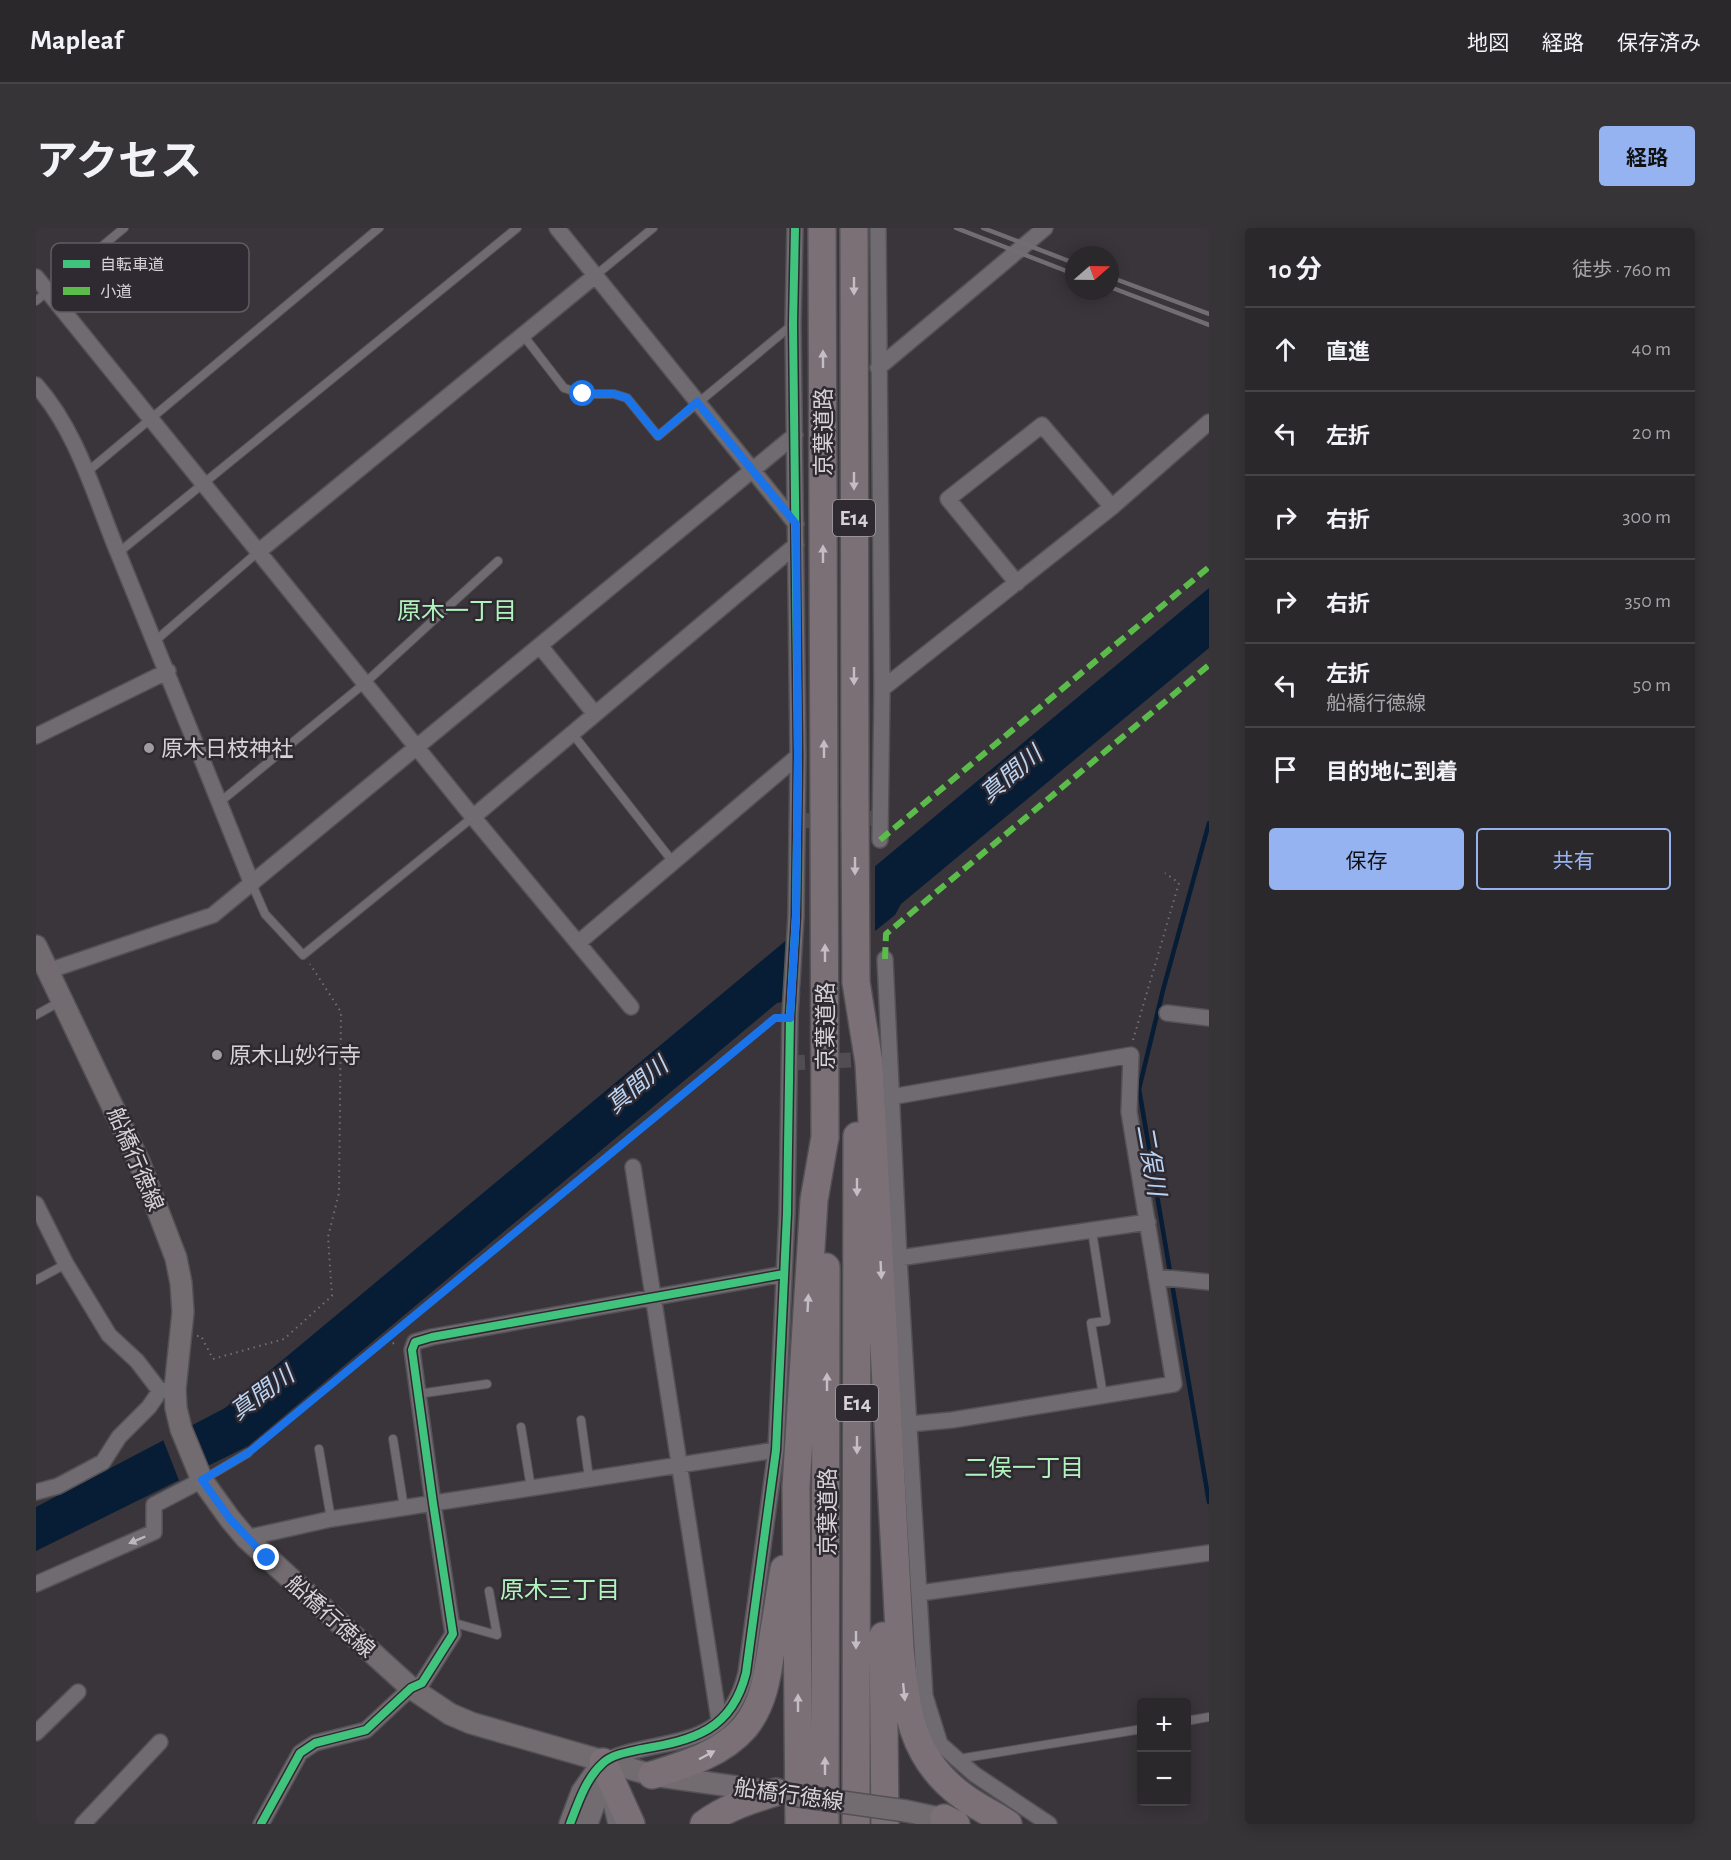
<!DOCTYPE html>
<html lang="ja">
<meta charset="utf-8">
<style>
body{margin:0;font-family:"Alegreya Sans","Noto Sans JP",sans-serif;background:#373438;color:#f1f3f6}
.controls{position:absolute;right:18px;bottom:18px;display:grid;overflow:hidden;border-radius:6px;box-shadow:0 3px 15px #0003}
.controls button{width:54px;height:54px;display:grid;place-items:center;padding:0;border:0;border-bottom:2px solid #474448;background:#2b282c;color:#f1f3f6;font:30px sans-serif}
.compass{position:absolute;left:1029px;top:18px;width:54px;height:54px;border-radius:50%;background:#2b282c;box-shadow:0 3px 15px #0003;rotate:70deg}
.stop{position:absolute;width:18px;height:18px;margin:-14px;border:4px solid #1a73e8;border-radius:50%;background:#fff}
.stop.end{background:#1a73e8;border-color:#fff;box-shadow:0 2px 6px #0008}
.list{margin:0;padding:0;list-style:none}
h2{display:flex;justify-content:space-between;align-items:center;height:78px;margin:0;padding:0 24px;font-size:26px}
h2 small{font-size:20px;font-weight:400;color:#a6a6a9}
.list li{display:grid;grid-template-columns:39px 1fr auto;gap:18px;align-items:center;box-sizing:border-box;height:84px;padding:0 24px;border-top:2px solid #474448}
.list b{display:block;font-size:22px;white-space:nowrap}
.list p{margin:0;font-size:20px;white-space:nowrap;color:#a6a6a9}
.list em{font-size:20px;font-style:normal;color:#a6a6a9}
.actions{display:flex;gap:12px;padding:18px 24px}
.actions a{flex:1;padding:14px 0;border:2px solid #95b2f1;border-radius:6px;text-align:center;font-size:21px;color:#95b2f1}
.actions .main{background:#95b2f1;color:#111}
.icon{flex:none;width:33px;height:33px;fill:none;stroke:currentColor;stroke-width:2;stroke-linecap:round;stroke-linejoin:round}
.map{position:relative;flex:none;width:1173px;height:1596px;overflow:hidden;border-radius:6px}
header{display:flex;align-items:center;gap:36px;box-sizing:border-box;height:84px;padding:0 30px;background:#2b282c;border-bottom:2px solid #474448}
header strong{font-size:28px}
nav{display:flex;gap:33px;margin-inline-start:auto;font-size:21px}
.intro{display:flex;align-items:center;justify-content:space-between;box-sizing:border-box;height:144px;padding:0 36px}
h1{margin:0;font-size:42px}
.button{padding:15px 27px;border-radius:6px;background:#95b2f1;color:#111;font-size:21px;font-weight:700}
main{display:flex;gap:36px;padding:0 36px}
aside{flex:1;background:#2b282c;border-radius:6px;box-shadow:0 3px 15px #0003}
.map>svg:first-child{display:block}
.water{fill:#071d35}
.pier{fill:#39353a}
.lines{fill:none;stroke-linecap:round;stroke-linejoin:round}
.stream{stroke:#071d35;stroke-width:4.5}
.street-tunnel{stroke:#514d52;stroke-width:15;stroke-dasharray:15 8;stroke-linecap:butt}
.lane-casing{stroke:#545155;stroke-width:10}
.street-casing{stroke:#545155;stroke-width:18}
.secondary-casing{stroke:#545155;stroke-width:24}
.highway-casing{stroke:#545155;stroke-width:30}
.path{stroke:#737074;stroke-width:2;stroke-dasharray:1.5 4.5;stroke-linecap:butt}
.lane{stroke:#6f6b70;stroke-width:8}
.street{stroke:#6f6b70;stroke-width:15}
.secondary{stroke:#726c71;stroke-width:21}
.highway{stroke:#7b7076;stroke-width:27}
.rail{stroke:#706e71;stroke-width:4.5}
.secondary-bridge-casing{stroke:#545155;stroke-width:24;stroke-linecap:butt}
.highway-bridge-casing{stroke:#545155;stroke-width:30;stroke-linecap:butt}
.secondary-bridge{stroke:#726c71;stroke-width:21}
.highway-bridge{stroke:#7b7076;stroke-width:27}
.quiet{stroke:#5cbc4b;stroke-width:6;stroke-dasharray:12 6;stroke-linecap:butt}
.cycleway-casing{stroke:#2f2931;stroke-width:11}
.cycleway{stroke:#40c37c;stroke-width:8}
.oneway{fill:#c4bec4}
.oneway2{fill:#bcb8bd}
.route{stroke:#1a73e8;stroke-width:8}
.poi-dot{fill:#9f9ba0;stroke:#2f2931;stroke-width:2}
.labels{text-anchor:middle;stroke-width:5;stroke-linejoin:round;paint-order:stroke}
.shield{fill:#2f2931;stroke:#a49fa5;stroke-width:1.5}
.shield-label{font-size:21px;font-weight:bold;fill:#d6d2d7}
.street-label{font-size:22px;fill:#d6d2d7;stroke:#2f2931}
.poi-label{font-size:22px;fill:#d6d2d7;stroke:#2f2931;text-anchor:start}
.neighbourhood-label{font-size:24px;fill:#b0f3bd;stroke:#2f2931}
.water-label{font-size:24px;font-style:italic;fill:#bad5f4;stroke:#2f2931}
.key{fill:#2f2931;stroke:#615c63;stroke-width:1.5}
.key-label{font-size:16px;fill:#d6d2d7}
</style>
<header>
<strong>Mapleaf</strong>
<nav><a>地図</a><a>経路</a><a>保存済み</a></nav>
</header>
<div class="intro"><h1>アクセス</h1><a class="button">経路</a></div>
<main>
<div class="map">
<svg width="1173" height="1596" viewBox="0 0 1173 1596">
<rect width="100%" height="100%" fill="#39353a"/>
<path class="water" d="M1173,360V420L865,676L859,687L752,773L741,775L212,1218L0,1323V1279L189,1180Z"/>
<path class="pier" d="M839,633V707L765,766V694Z
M155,1195L173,1241L144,1255L126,1209Z"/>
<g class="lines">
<path class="stream" d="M1173,595L1127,762L1103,861L1173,1274"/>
<path class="street-tunnel" d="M761,593L844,590
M754,835L838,831"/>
<defs>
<path id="lane" d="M560,47L617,0
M0,73L88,0
M487,107L528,160L547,166H578L591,170L622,208L756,97
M51,244L343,0
M82,325L481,0
M119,413L222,324
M536,505L637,634
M184,574L329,455L462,333
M216,656L229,686L267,727L437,589
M0,787L25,773
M1056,1003L1070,1093L1055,1095L1067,1167
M0,1052L30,1036
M382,1166L451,1156
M545,1192L553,1250
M485,1199L495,1260
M357,1211L368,1280
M283,1221L295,1291
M168,1251L212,1225
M415,1394L461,1407L453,1363
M1150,1493L1173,1489
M922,1531L1106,1501"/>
<path id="street" d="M521,0L760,296
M842,0L846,461L844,612
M0,49L437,589L595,779
M842,140L1009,0
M0,157C42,204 59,270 83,327C128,437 172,546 216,656
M222,324L560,47
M981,355L912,271L1006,197L1076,279
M504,418L559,486
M846,461L1076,279L1173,194
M0,508L132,443
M437,589L760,317
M542,715L762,528
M849,731L863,1030L889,1468L904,1516L938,1546L1013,1596
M12,743L177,687L759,207
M1131,785L1173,790
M855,869L1095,827L1093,884L1138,1156L916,1192L874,1196
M597,939L683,1492
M0,976L30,1036L73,1107L101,1133L124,1163L139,1161
M863,1030L1112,994
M1120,1049L1173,1054
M0,1264L22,1258L67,1234L83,1209L113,1179L124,1163
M210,1310L295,1291L740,1222
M0,1356L118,1304V1277L166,1252
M884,1365L1173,1325
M0,1505L42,1464
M568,1538L567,1534C625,1506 690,1528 710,1445L740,1222L751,985L754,788L760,688L762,528L757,96L759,0
M573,1567L580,1596
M47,1596L124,1514
M225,1596L264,1525L279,1515L330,1502L375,1460L386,1455L417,1406L397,1275L376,1122L379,1114L396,1109L748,1046"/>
<path id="secondary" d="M0,718L104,936L140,1030L145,1055L147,1084L139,1161L140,1180L145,1201L166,1252L194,1291L210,1310L375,1460L414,1486L435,1495L616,1547L737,1564
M870,1583L922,1594
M534,1596L546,1564L567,1534
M551,1596L561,1568L566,1541"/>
<path id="highway" d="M786,0L788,579
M818,0L819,579
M820,754L833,835L864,1421C870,1479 874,1528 924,1566C939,1578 957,1586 972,1596
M847,1408L849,1596
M567,1534L595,1596
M616,1547C648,1537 686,1526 709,1499C730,1473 732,1441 737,1409C741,1386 744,1363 748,1341
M908,1590L920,1596
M668,1596C689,1580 714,1572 740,1564
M763,1596L760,1259L778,972L789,909
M789,1596L790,1039
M820,1596L821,908"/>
</defs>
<use href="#lane" class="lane-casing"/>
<use href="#street" class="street-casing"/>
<use href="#secondary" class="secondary-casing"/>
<use href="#highway" class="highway-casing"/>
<path class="path" d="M1097,812L1143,655L1129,645
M161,1108H165L177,1131L248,1111L296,1068L292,1009L303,965L305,784L274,736
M351,1113L362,1117
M221,1218L740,790"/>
<use href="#lane" class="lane"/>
<use href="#street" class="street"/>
<use href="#secondary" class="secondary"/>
<use href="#highway" class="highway"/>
<path class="rail" d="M920,0L1038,46
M947,0L1038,35
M1074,49L1173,86
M1074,59L1173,97"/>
<defs>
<path id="secondary-bridge" d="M756,1567L870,1583"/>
<path id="highway-bridge" d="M788,579L789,909
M819,579L820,754"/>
</defs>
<use href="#secondary-bridge" class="secondary-bridge-casing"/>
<use href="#highway-bridge" class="highway-bridge-casing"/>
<use href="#secondary-bridge" class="secondary-bridge"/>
<use href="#highway-bridge" class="highway-bridge"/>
<path class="quiet" d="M844,612L1173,339
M849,731L850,706L1173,437"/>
<defs>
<path id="cycleway" d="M225,1596L264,1525L279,1515L330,1502L375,1460L386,1455L417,1406L397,1275L376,1122L379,1114L396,1109L748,1046
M534,1596C542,1575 550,1550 567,1535C577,1526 593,1524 606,1521C658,1512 696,1502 710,1445L740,1222L751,985L754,788L760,688L762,528L757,96L759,0"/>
</defs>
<use href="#cycleway" class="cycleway-casing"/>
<use href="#cycleway" class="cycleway"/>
</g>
<defs><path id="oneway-solid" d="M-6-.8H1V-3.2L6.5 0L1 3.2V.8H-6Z" transform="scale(1.5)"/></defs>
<g class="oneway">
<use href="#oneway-solid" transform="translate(818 58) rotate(90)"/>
<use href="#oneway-solid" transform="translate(787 131) rotate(-90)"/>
<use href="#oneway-solid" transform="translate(818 253) rotate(90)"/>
<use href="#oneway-solid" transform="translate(787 326) rotate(-90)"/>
<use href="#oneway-solid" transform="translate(818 448) rotate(90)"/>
<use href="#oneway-solid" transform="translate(788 521) rotate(-90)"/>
<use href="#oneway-solid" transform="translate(819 638) rotate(90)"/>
<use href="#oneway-solid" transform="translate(789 725) rotate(-90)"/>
<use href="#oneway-solid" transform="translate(821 959) rotate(90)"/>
<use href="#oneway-solid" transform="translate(845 1042) rotate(87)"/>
<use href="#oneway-solid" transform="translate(772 1075) rotate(-87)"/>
<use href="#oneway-solid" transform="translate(791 1154) rotate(-90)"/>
<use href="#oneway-solid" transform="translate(821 1217) rotate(90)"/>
<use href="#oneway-solid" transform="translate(820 1412) rotate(90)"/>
<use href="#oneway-solid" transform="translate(868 1464) rotate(84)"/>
<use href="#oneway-solid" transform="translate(762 1475) rotate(-90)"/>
<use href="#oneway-solid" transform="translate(671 1527) rotate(-28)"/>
<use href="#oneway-solid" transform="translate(789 1538) rotate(-90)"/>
</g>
<use class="oneway2" href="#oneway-solid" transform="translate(101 1312) rotate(157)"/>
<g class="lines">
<path class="route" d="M231,1330L194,1291L166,1252L212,1225L739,790H754L760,688L762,528L760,296L661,174L622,208L591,170L578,166H547"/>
</g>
<g class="poi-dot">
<circle cx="113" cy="520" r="6"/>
<circle cx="181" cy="827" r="6"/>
</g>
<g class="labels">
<g class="shield">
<rect x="797" y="272" width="42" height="36" rx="4.5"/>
<rect x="800" y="1157" width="42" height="36" rx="4.5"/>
</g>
<g class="shield-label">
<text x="818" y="297">E14</text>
<text x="821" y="1182">E14</text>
</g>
<g class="street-label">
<text transform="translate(787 204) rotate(-90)" y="8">京葉道路</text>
<text transform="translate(789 798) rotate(-90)" y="8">京葉道路</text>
<text transform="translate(100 931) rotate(67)" y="8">船橋行徳線</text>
<text transform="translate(791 1284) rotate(-90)" y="8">京葉道路</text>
<text transform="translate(295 1388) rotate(42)" y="8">船橋行徳線</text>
<text transform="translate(753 1566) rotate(8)" y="8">船橋行徳線</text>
</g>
<g class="poi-label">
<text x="125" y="528">原木日枝神社</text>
<text x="193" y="835">原木山妙行寺</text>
</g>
<g class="neighbourhood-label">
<text x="421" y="391">原木一丁目</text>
<text x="988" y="1248">二俣一丁目</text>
<text x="524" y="1370">原木三丁目</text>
</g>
<g class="water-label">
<text transform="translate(975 546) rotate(-40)" y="8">真間川</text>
<text transform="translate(601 857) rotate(-40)" y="8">真間川</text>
<text transform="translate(1115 932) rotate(80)" y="8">二俣川</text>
<text transform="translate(226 1165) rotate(-36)" y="8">真間川</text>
</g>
</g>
<rect x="15" y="15" width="198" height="69" rx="9" class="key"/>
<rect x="27" y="32" width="27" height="8" fill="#40c37c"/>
<rect x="27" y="59" width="27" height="8" fill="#5cbc4b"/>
<g class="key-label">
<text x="64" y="42">自転車道</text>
<text x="64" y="69">小道</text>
</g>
</svg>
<div class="controls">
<button>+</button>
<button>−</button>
</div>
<svg class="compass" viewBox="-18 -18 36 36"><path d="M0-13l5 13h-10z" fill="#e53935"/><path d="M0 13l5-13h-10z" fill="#a6a6a9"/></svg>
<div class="stop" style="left:547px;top:166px"></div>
<div class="stop end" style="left:231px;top:1330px"></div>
</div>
<aside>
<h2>10 分<small>徒歩 · 760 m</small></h2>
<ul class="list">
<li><svg class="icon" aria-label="ahead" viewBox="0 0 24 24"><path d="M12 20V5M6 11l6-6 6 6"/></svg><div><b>直進</b></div><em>40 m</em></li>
<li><svg class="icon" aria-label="left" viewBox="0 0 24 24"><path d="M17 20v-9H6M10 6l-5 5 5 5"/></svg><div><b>左折</b></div><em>20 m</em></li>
<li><svg class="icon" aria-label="right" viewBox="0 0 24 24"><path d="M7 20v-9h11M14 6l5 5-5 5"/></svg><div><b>右折</b></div><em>300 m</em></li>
<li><svg class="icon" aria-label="right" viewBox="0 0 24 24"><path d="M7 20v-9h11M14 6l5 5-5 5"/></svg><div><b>右折</b></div><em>350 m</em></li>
<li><svg class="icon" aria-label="left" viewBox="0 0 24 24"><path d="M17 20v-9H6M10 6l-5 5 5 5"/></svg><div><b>左折</b><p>船橋行徳線</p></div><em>50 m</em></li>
<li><svg class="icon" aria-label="arrive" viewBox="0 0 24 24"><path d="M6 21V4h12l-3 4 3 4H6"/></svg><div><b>目的地に到着</b></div></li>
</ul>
<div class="actions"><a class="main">保存</a><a>共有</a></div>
</aside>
</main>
